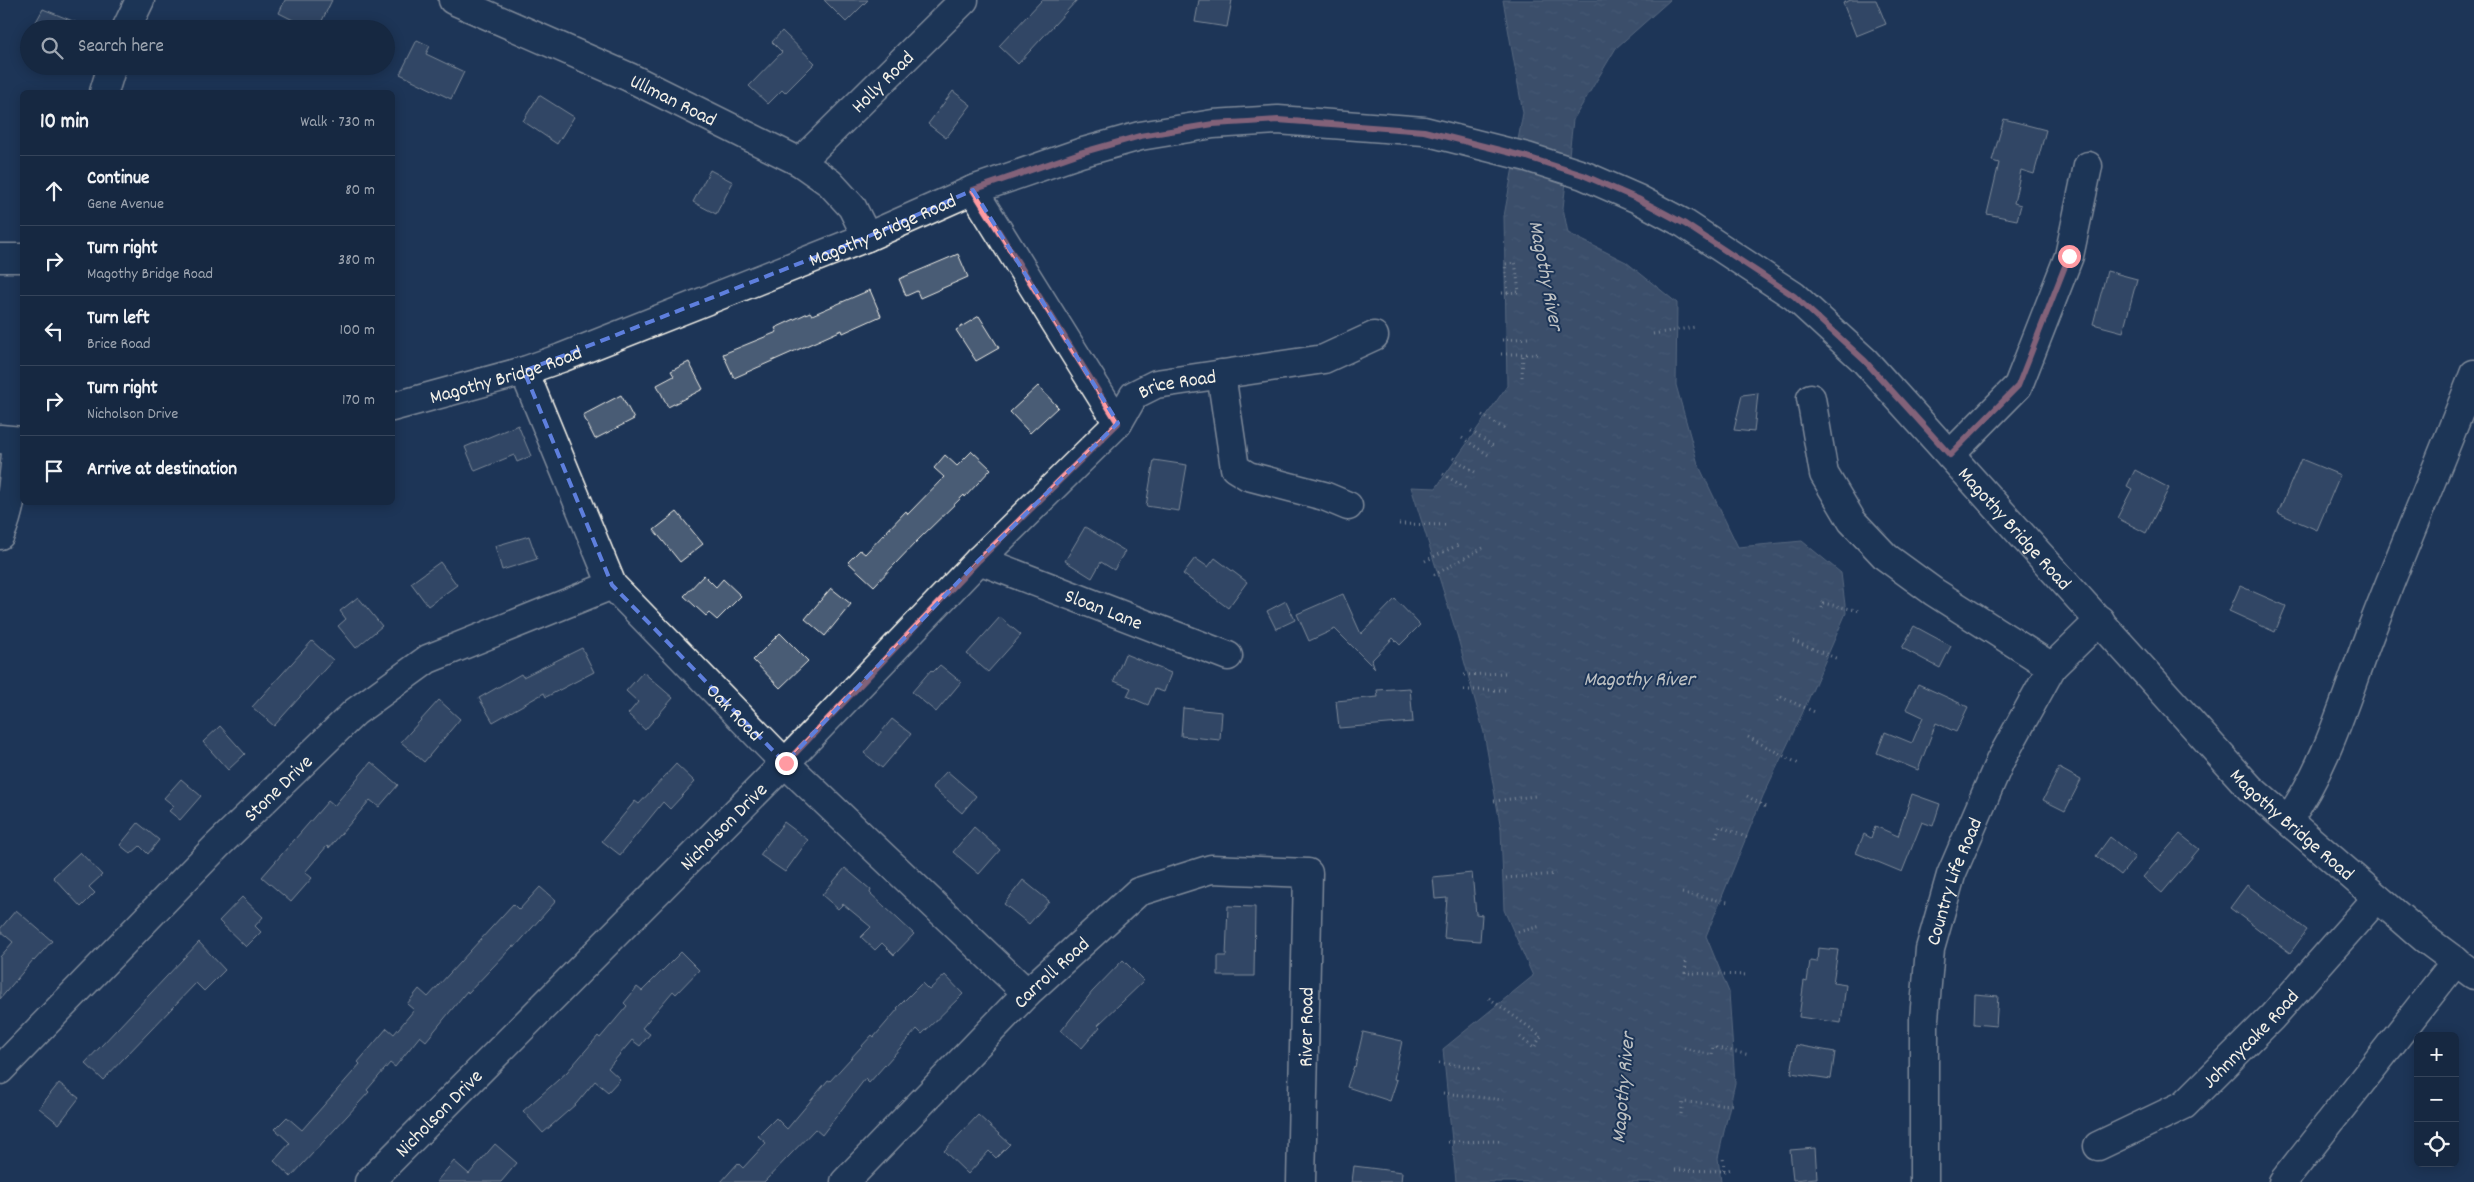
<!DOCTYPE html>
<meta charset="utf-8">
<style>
body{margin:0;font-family:Dekko,sans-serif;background:#23344c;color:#f1f3f6}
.controls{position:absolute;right:15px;bottom:15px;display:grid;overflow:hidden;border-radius:8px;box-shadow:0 2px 12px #0003}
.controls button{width:45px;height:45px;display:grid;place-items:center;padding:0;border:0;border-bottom:1px solid #35445a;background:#162841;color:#f1f3f6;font:25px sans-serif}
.stop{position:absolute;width:15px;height:15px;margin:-11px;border:4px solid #ff9aa2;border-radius:50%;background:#fff}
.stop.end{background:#ff9aa2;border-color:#fff;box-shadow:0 1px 5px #0008}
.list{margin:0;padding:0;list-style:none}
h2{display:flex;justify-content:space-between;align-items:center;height:65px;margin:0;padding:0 20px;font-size:21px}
h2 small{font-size:16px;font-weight:400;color:#9ea6b1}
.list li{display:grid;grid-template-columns:32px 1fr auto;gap:15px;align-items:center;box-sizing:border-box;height:70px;padding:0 20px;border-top:1px solid #35445a}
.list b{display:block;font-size:19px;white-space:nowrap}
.list p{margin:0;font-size:16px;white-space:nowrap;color:#9ea6b1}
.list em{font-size:16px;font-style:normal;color:#9ea6b1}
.icon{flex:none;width:28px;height:28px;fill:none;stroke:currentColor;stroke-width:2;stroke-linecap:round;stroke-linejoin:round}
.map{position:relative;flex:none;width:2474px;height:1182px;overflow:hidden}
.search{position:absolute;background:#162841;box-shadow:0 2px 12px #0003;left:20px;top:20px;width:375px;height:55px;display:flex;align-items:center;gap:12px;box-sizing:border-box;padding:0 18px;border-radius:28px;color:#9ea6b1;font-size:19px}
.panel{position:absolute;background:#162841;box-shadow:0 2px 12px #0003;left:20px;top:90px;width:375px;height:415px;border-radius:8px}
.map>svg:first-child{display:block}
.water{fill:url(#water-ripples);stroke:#9aa2ab}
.building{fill:#485b74;stroke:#f4f1e8}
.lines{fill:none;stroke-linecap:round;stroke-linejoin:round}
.minor-casing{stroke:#f4f1e8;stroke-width:31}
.major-casing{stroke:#f4f1e8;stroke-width:31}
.path{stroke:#f4f1e8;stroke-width:3;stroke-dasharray:1 4;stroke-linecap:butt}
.minor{stroke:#1d3557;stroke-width:28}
.major{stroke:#1d3557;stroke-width:28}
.route{stroke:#ff9aa2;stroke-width:6}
.marked{fill:none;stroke:#5e7fdd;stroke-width:4;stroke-dasharray:10 6;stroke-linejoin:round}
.labels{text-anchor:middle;stroke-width:4;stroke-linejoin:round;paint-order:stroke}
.street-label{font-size:20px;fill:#f4f1e8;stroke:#1d3557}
.water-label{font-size:21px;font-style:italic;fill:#c0c3c4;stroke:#1d3557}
</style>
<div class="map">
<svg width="2474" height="1182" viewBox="0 0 2474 1182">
<defs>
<pattern id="water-ripples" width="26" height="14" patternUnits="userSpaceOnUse" patternTransform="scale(1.25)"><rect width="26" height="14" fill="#5e6d82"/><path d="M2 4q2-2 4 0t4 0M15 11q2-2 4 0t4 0" fill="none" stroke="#768294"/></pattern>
</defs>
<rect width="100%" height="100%" fill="#1d3557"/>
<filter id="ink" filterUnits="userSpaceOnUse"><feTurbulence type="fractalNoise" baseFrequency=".02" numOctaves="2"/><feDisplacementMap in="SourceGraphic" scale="10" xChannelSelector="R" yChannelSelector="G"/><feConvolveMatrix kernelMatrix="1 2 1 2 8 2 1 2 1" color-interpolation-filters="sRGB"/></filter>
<g filter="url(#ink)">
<path class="water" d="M1503,0H1670L1616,48L1573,120L1563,208L1568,233L1626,262L1677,303L1676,385L1698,464L1738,547L1802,541L1841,573L1846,613L1802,714L1763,796L1706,936L1729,992L1735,1083L1718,1158L1721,1182H1456L1443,1049L1533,976L1504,910L1501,829L1484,733L1457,635L1411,487L1436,488L1507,386L1504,216L1523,113Z"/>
<path class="building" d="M285,0H332L318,29H311L279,13Z
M824,0H868L846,22Z
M1042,0H1077L1018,64L999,46Z
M1199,0H1232L1227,27L1195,22Z
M1851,0H1876L1886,24L1856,36L1843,3Z
M43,9L90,28V29H32Z
M782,31L815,63L785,93L782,90L768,104L749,86L782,52L772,42Z
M417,40L430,46L426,54L464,72L451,99L400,74Z
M953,91L971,105L946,138L928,124Z
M539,95L574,117L557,144L523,121Z
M2004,119L2046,130L2034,174L2021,170L2014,203L2021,205L2017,220L1987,214L1999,163L1992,161Z
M710,170L733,182L716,214L693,202Z
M958,254L968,277L920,298L917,291L906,296L899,279Z
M2107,271L2137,279L2123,332L2093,324Z
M870,290L881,316L843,333L842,330L734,378L723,354L777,332L775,328L810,312L812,315Z
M979,316L999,348L976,361L956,330Z
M689,362L703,389L668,407L657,385L674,376L671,371Z
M1038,386L1058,407L1030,433L1010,412Z
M1758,393L1754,432L1734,430L1742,395Z
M621,395L634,419L595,439L583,415Z
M518,425L531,456L517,462L514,455L475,471L465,447Z
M972,451L991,469L965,497L964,495L917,541L874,586L848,562L860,550L865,554L906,511L908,514L944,477L934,468L945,455L957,466Z
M2301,459L2340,475L2317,530L2278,513Z
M1154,460L1187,465L1179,511L1146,506Z
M2135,470L2169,488L2146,533L2117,518L2132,489L2127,486Z
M677,512L703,544L680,562L654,530Z
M1085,527L1125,551L1114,570L1101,562L1092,578L1065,561Z
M529,536L537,559L502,570L495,546Z
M1195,558L1208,567L1215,558L1247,582L1228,608L1183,574Z
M440,562L457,585L428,606L411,583Z
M704,575L716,587L723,579L741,596L717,620L709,613L706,616L684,596Z
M2240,586L2286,606L2275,632L2229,611Z
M831,588L851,604L825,636L805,619Z
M1343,594L1361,634L1395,599L1420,625L1400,645L1393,638L1372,660L1375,669L1335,629L1309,641L1297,614Z
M358,597L382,626L356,648L338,626L346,619L340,611Z
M1286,601L1295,620L1276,629L1267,611Z
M1000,617L1021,635L988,672L967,654Z
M1914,626L1951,646L1940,668L1902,648Z
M780,633L808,661L780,688L753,660Z
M312,641L333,660L274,726L252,707Z
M582,648L594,672L546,697L544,693L493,722L479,698L521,674L523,677Z
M1125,654L1171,673L1164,692L1155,689L1148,705L1127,696L1131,688L1114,681Z
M940,665L961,682L936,712L912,692L931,670L933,672Z
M643,672L673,698L645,730L628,714L638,702L626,691Z
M1918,684L1968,707L1956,732L1936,723L1918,770L1877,753L1885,732L1912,743L1923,717L1906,709Z
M1410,688L1413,722L1339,728L1336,701L1378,697L1377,690Z
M439,700L460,719L424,762L401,742Z
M1183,708L1222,712L1220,740L1181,736Z
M892,719L911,734L882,768L864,753Z
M220,726L245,754L228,770L203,742Z
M371,762L398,785L379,807L370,800L329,848L327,846L305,872L312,878L291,902L262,877L328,801L334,806Z
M676,764L695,782L670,809L663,802L620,855L602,841L635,801L639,804Z
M2059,768L2081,780L2065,811L2043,800Z
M947,771L976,796L962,813L932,787Z
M181,779L201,796L180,820L169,811L174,806L164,798Z
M1912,794L1940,804L1933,826L1922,822L1902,872L1856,853L1864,834L1871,838L1875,826L1898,836Z
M784,822L808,840L785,872L760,855Z
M138,823L159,840L148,854L140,846L131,854L120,845Z
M974,827L1000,850L979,874L953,852Z
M2180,834L2199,849L2162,893L2143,877Z
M2110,837L2135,857L2121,875L2096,856Z
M80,852L102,875L89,887L95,893L81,907L53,877Z
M845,868L871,890L870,893L914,934L894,955L882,943L875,950L861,937L871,927L843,904L838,909L822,895Z
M1472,873L1476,914L1482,915L1480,941L1444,938L1447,898L1435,899L1433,877Z
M1023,880L1049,901L1029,924L1004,904Z
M2247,885L2307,930L2290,953L2230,908Z
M540,887L556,901L515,947L513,946L468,993L467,991L426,1041L420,1036L395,1067L390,1063L367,1090L369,1092L291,1177L274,1161L290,1143L275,1129L287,1117L302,1130L360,1064L358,1062L387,1028L394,1034L414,1010L407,1004L419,989L428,997L513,904L519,910Z
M242,897L263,917L255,926L261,932L246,947L219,921Z
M1228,906L1255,907L1254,976H1218V956H1226Z
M16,910L52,941L34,961L33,960L0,999V957L13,942L0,931V929Z
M199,942L225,970L204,991L196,983L103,1080L85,1063Z
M1818,948L1838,950L1833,983L1846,985L1841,1023L1799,1017L1804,981L1807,982L1810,961L1817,962Z
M681,952L699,970L676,994L673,991L642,1028L650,1034L640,1046L632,1040L608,1068L620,1079L608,1092L595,1081L576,1104L543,1133L523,1111L567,1072L598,1036L600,1038L627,1006L624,1003L637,987L642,991Z
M1123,960L1144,981L1098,1025L1100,1027L1082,1048L1061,1031L1092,992Z
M945,975L963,994L922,1034L917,1029L869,1083L865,1079L822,1135L815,1129L764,1182H721L738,1163L743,1168L766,1143L758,1136L776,1118L787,1129L828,1080L830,1081L872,1035L874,1037L898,1009L897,1008L922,983L929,990Z
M1975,994L1998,996L1996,1026L1974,1024Z
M1363,1032L1402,1041L1394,1079L1397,1080L1390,1101L1347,1087L1354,1066L1355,1067Z
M1796,1045L1835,1052L1831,1079L1791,1073Z
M59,1083L79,1098L59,1124L39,1108Z
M978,1115L1010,1144L996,1158L989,1151L968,1174L944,1151Z
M495,1144L517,1163L501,1182H436L454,1161L469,1174Z
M1815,1148L1817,1178L1793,1180L1790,1150Z
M1354,1166L1402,1172L1401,1182H1352Z"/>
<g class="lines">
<defs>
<g id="minor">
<path id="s1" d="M453,0L629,77L800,162L830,183L852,207L867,237"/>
<path d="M126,29L140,0"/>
<path d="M104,92L112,66"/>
<path id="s2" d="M800,162L964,0"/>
<path id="s3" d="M973,190L1118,423L1134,395L1156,384L1324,359L1374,336"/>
<path d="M0,258H22"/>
<path id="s4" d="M524,371L612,585L785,763L1027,993"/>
<path d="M1221,374L1235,468L1248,476L1324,496L1348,506"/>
<path d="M1811,398L1824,474L1852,521L1886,557L1934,592L2052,667"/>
<path d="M1950,455L2018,386L2069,256L2088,166"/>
<path d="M0,535C13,506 14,472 17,441"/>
<path id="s5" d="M979,560L1228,656"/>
<path d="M2288,820C2328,764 2346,695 2371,631C2404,545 2441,460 2474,374"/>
<path id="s6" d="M0,1070L216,847L355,712L428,659L612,585"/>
<path id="s7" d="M2098,1146L2184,1105L2272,1017L2377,898"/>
<path id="s8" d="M369,1182L785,763L979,560L1118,423"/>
<path id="s9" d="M845,1182L1027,993L1138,892L1211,869L1308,873L1301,1182"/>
<path id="s10" d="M1924,1182V1019L1930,949L1951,875L2000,761L2052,667L2100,620"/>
<path d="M2283,1182L2456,961"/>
</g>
<g id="major">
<path id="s11" d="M392,407L524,371L561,358L867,237L973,190L1080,153L1140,136L1213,124L1278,120L1424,131L1527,157L1583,175L1638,199L1685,224L1794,296L1865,361L2250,788L2424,938L2474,975"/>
<path d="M0,439L22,441"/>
</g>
</defs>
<use href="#minor" class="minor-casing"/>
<use href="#major" class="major-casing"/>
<path class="path" d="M1502,293L1519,292L1515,261
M1508,293L1505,264L1516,263
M1653,334L1695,327
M1502,340L1528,338
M1501,354H1537
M1522,377L1523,354
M1482,415L1506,430
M1471,431L1493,446
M1462,438L1490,456
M1453,458L1478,474
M1443,474L1467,489
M1399,524L1449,525
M1425,561L1460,544
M1434,575L1483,548
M1822,608L1823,603L1860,611
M1793,641L1838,659
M1464,675L1505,673
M1464,690H1509
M1778,701L1781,697L1817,713
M1748,737L1799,764
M1747,796L1767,808
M1494,801L1535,796
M1716,837L1720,826L1750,839
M1506,878L1556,874
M1682,893L1728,902
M1518,932L1541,926
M1686,962L1685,973L1748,975
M1489,998L1541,1036L1534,1048L1520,1037
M1684,1048L1712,1055L1713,1047L1750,1055
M1439,1063L1483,1069
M1443,1093L1503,1100
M1681,1114L1683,1102L1735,1105
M1448,1142L1500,1141
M1675,1170L1724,1171L1723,1156
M1724,1171L1732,1169"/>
<use href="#minor" class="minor"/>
<use href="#major" class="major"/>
</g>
</g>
<g class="lines" filter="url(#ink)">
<path class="route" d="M786,763L979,560L1118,423L973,190L1080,153L1140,136L1213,124L1248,122L1278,120L1424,131L1527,157L1583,175L1638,199L1685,224L1794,296L1865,361L1950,455L2018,386L2069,256"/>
</g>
<path d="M0 0H2474V1182H0ZM973,190L1118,423L979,560L785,763L612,585L524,371L867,237Z" fill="#1d3557" fill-opacity=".55" fill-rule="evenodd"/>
<path class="marked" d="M973,190L1118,423L979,560L785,763L612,585L524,371L867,237Z"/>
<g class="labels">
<g class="street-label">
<text dy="7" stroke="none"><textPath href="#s2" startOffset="115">Holly Road</textPath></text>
<text dy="7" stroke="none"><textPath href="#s1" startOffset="242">Ullman Road</textPath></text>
<text dy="7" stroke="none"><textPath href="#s11" startOffset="522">Magothy Bridge Road</textPath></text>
<text dy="7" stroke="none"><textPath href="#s11" startOffset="118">Magothy Bridge Road</textPath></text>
<text dy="7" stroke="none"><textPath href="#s3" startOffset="352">Brice Road</textPath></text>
<text dy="7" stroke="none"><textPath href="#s11" startOffset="1812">Magothy Bridge Road</textPath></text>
<text dy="7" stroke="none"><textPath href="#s5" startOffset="134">Sloan Lane</textPath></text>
<text dy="7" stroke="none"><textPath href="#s4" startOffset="408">Oak Road</textPath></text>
<text dy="7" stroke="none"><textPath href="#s6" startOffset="396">Stone Drive</textPath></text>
<text dy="7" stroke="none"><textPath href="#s11" startOffset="2218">Magothy Bridge Road</textPath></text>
<text dy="7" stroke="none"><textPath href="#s8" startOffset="502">Nicholson Drive</textPath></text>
<text dy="7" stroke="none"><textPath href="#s10" startOffset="305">Country Life Road</textPath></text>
<text dy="7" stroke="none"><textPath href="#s9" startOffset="294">Carroll Road</textPath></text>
<text transform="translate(1305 1027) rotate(-89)" y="7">River Road</text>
<text dy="7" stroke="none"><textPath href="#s7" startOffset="189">Johnnycake Road</textPath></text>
<text dy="7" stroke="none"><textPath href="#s8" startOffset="98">Nicholson Drive</textPath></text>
</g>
<g class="water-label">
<text transform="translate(1547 275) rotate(79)" y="7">Magothy River</text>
<text x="1639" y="685">Magothy River</text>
<text transform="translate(1622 1088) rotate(-85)" y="7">Magothy River</text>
</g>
</g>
</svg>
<div class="controls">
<button>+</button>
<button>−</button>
<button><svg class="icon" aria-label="locate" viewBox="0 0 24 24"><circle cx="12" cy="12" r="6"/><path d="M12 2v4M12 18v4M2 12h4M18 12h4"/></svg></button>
</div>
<div class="stop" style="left:2069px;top:256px"></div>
<div class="stop end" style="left:786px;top:763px"></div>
<div class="search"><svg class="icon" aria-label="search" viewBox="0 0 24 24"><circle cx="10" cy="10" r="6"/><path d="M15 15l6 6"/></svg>Search here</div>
<section class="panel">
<h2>10 min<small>Walk · 730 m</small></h2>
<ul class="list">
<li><svg class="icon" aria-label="ahead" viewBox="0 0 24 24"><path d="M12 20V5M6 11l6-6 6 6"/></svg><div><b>Continue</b><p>Gene Avenue</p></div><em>80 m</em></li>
<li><svg class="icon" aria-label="right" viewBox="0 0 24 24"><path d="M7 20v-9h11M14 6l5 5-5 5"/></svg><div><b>Turn right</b><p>Magothy Bridge Road</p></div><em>380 m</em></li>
<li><svg class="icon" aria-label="left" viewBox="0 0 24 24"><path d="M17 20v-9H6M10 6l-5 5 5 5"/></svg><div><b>Turn left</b><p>Brice Road</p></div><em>100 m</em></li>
<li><svg class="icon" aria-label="right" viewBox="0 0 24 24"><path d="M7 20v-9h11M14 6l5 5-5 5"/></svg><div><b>Turn right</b><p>Nicholson Drive</p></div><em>170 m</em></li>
<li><svg class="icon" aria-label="arrive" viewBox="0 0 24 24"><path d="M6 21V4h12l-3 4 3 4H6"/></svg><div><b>Arrive at destination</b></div></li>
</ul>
</section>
</div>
